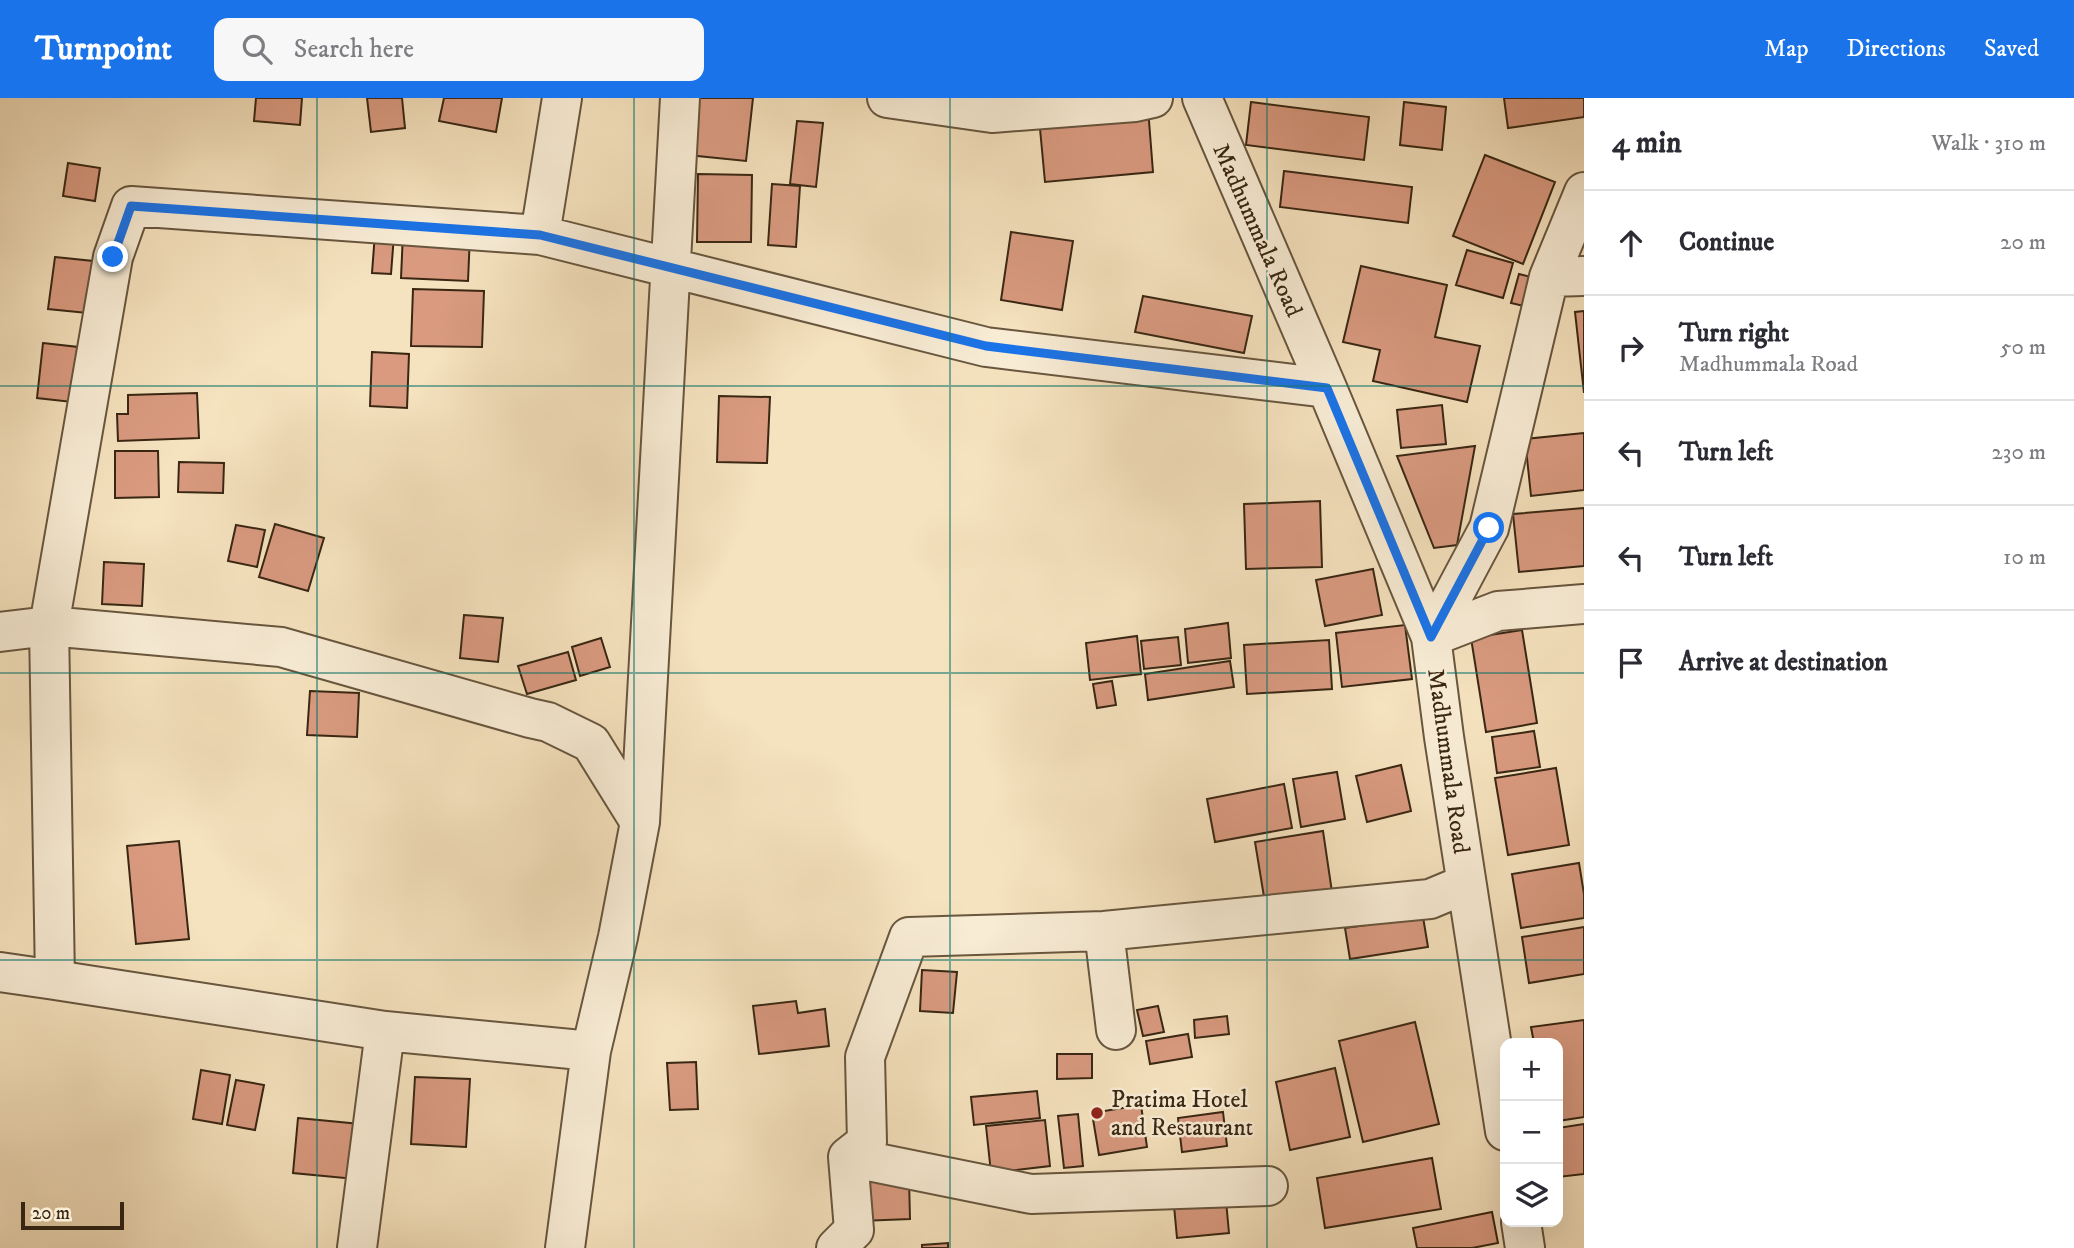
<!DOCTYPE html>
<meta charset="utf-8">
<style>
body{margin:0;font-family:"IM FELL DW Pica",serif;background:#f7f7f7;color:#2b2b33}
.controls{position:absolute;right:21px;bottom:21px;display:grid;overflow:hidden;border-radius:14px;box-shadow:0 7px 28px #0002}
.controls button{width:63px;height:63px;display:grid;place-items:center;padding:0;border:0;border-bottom:2px solid #e1e1e2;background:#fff;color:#2b2b33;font:35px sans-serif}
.scale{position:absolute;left:21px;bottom:18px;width:103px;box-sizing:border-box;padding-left:7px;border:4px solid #392713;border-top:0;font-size:19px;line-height:24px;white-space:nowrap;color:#392713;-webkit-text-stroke:5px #f8ecd5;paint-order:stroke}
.stop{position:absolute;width:21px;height:21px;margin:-16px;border:5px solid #1a73e8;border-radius:50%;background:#fff}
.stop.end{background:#1a73e8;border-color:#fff;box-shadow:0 2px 7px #0008}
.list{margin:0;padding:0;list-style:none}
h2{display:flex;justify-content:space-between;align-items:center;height:91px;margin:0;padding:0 28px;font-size:30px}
h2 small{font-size:23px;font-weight:400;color:#7c7c81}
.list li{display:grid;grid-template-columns:46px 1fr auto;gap:21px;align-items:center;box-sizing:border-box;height:105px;padding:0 28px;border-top:2px solid #e1e1e2}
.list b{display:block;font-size:26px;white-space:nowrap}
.list p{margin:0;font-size:23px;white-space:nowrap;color:#7c7c81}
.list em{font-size:23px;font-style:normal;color:#7c7c81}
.icon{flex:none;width:38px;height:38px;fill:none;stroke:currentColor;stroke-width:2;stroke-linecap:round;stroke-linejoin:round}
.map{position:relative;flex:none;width:1584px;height:1150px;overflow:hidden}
header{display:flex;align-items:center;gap:42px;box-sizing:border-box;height:98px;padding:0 35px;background:#1a73e8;color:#fff}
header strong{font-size:33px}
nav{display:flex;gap:38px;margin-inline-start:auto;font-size:24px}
.search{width:490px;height:63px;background:#f7f7f7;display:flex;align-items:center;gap:18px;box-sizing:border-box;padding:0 24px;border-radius:14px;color:#7c7c81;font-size:26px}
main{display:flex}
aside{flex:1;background:#fff}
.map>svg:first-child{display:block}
.building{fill:#d99a80;stroke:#392713;stroke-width:2}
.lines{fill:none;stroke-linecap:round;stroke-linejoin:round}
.minor-casing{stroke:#68563e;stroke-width:42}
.minor{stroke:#f8ecd5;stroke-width:38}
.route{stroke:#1a73e8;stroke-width:9}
.grid{fill:none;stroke:#0f766e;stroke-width:2;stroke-opacity:0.55}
.poi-dot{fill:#8f2418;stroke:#f8ecd5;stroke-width:2.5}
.labels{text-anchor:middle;stroke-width:5;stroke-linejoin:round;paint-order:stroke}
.street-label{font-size:24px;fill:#392713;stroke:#f8ecd5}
.poi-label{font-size:24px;fill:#392713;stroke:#f8ecd5;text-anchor:start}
</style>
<header>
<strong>Turnpoint</strong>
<div class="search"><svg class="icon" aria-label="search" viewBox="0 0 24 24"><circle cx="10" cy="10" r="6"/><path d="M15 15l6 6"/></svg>Search here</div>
<nav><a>Map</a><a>Directions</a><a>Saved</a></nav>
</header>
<main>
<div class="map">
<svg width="1584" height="1150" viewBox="0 0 1584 1150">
<rect width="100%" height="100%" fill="#f5e2be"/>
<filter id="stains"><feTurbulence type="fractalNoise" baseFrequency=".00286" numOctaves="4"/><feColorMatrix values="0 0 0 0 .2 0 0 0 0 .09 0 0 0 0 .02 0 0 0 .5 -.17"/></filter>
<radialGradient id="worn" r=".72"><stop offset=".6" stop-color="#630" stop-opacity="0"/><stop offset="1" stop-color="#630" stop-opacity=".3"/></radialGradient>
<path class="building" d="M256,0H302L300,27L254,23Z
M367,0H402L405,30L371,34Z
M444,0H502L496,34L439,23Z
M694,0H753L746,63L688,57Z
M1504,0H1584V19L1508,30Z
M1251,4L1369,19L1364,62L1246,47Z
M1404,4L1446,9L1442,52L1400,47Z
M1148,10L1153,74L1045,84L1039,20Z
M797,23L823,25L816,89L790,86Z
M1485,57L1555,84L1523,166L1453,138Z
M68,65L100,70L95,103L63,98Z
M1284,73L1412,89L1408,125L1280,109Z
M698,76L752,77L751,144H697Z
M772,86L800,88L796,149L768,147Z
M1011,134L1073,143L1062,212L1001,202Z
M375,135L394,137L391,176L372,175Z
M403,135L470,137L468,183L401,180Z
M1467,152L1513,165L1503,200L1456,187Z
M55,159L93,163L87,215L48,211Z
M1361,168L1447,187L1435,239L1480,248L1467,304L1373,283L1380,252L1343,244Z
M1519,176L1535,180L1528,209L1511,205Z
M413,191L484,193L482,249L411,248Z
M1143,198L1252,218L1244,255L1135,234Z
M1584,213V295L1575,214Z
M43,245L78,249L72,304L37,300Z
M372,254L409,256L407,310L370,308Z
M197,295L199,340L118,343L117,316H128V297Z
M719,298L770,299L767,365L717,364Z
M1442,307L1446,346L1401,350L1397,312Z
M1584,335V392L1531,398L1525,341Z
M1475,348L1457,447L1434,450L1397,358Z
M115,353H158L159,399L115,400Z
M179,364L224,365L223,395L178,394Z
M1320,403L1322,469L1246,471L1244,406Z
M1584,410V468L1519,474L1513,416Z
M275,426L324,440L308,493L259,479Z
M236,427L265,432L257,469L228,463Z
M104,464L144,466L142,508L102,506Z
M1373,471L1382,517L1325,528L1316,482Z
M464,517L503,520L498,564L460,560Z
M1228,525L1231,560L1188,565L1185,531Z
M1405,527L1412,581L1342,589L1336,535Z
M1522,532L1537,625L1486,634L1471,540Z
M1137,538L1141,576L1090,582L1086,545Z
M1178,539L1181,567L1144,571L1141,543Z
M601,540L610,569L580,578L572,549Z
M1329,542L1332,591L1247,596L1244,547Z
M568,554L576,582L527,596L518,568Z
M1230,563L1234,589L1148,602L1145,576Z
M1112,583L1116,607L1097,610L1093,586Z
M310,593L359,595L357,639L307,637Z
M1534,633L1540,669L1497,675L1492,639Z
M1401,667L1411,713L1367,724L1356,678Z
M1556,670L1569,747L1508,757L1495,680Z
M1337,674L1345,721L1301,729L1293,681Z
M1284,686L1292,730L1215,744L1207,701Z
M1323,733L1333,801L1266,811L1255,744Z
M179,743L189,841L136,846L127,748Z
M1579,765L1584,796V820L1521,830L1512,776Z
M1423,819L1428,849L1350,861L1345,830Z
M1584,829V876L1529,885L1522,839Z
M922,872L957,874L953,915L920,913Z
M796,903L798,915L825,911L829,948L759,956L753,908Z
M1158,908L1164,934L1143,938L1137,912Z
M1227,918L1229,936L1195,940L1194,922Z
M1584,922V1019L1558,1023V945H1534L1531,929Z
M1415,924L1439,1026L1363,1044L1339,943Z
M1188,936L1192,959L1150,966L1146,943Z
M1057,956H1092V980L1057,981Z
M696,964L698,1011L670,1012L667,965Z
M1335,970L1350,1039L1290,1052L1276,984Z
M201,972L230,977L222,1026L193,1021Z
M415,979L470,981L466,1049L411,1046Z
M236,982L264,987L255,1032L227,1027Z
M1037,993L1040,1020L974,1027L971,999Z
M1141,1007L1147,1049L1099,1057L1092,1015Z
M1223,1014L1227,1048L1182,1054L1178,1020Z
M1078,1016L1083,1068L1064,1070L1058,1018Z
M298,1020L360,1026L355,1081L293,1075Z
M1045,1022L1050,1068L991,1075L986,1028Z
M1584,1026V1076L1558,1079V1030Z
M1432,1060L1441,1111L1325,1130L1317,1080Z
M909,1081L910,1121L860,1123L858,1084Z
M1225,1092L1229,1135L1177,1140L1173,1097Z
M1492,1114L1498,1145L1472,1150H1417L1413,1130Z
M948,1145V1150H922V1147Z"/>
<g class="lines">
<defs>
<path id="minor" d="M562,0L540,137L986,249L1327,290
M887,0L992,15L1135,4L1153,0
M1202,0L1327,290L1431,539L1444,639L1505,1033
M1584,94L1549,179L1489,430L1431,539L1498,513L1584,506
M1549,179L1584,178
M0,534L49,528L281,549L530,620L548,624L591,645L640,724
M1104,833L1116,932
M0,874L55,882
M385,933L591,953
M1268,1088L1031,1096L848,1059L867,1044L865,959L909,839L1104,833L1430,801L1466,786
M1521,1124L1525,1150
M357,1150L385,933L55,882L49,528L113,159L131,108L540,137
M565,1150L591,953L618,839L640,724L680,0
M836,1150L854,1132L848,1059"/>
</defs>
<use href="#minor" class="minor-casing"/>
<use href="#minor" class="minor"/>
</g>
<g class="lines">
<path class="route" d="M113,159L131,108L540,137L986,248L1327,290L1431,539L1489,430"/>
</g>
<path class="grid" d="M317,0V1150M634,0V1150M950,0V1150M1267,0V1150M0,288H1584M0,575H1584M0,862H1584"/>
<circle class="poi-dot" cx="1097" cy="1015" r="7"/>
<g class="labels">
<g class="street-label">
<text transform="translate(1258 132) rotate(66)" y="8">Madhummala Road</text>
<text transform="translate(1449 663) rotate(82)" y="8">Madhummala Road</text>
</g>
<g class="poi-label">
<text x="1111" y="1009">Pratima Hotel<tspan x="1111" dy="28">and Restaurant</tspan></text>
</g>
</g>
<rect width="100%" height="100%" filter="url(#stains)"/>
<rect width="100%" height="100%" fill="url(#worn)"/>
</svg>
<div class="controls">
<button>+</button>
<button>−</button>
<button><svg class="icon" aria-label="layers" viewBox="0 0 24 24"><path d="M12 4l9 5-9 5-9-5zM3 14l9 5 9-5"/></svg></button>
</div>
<div class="scale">20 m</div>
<div class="stop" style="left:1489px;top:430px"></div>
<div class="stop end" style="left:113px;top:159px"></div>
</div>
<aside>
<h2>4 min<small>Walk · 310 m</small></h2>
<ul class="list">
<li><svg class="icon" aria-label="ahead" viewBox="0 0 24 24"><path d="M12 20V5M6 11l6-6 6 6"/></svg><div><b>Continue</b></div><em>20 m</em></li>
<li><svg class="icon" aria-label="right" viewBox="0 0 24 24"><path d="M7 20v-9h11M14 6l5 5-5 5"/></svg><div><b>Turn right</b><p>Madhummala Road</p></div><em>50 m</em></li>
<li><svg class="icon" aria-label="left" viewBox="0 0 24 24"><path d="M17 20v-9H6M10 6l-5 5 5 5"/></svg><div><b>Turn left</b></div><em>230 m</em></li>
<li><svg class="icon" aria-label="left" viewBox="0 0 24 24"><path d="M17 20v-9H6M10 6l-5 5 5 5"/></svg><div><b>Turn left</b></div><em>10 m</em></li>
<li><svg class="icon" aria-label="arrive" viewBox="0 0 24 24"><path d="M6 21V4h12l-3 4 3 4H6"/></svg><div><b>Arrive at destination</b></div></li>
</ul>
</aside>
</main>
